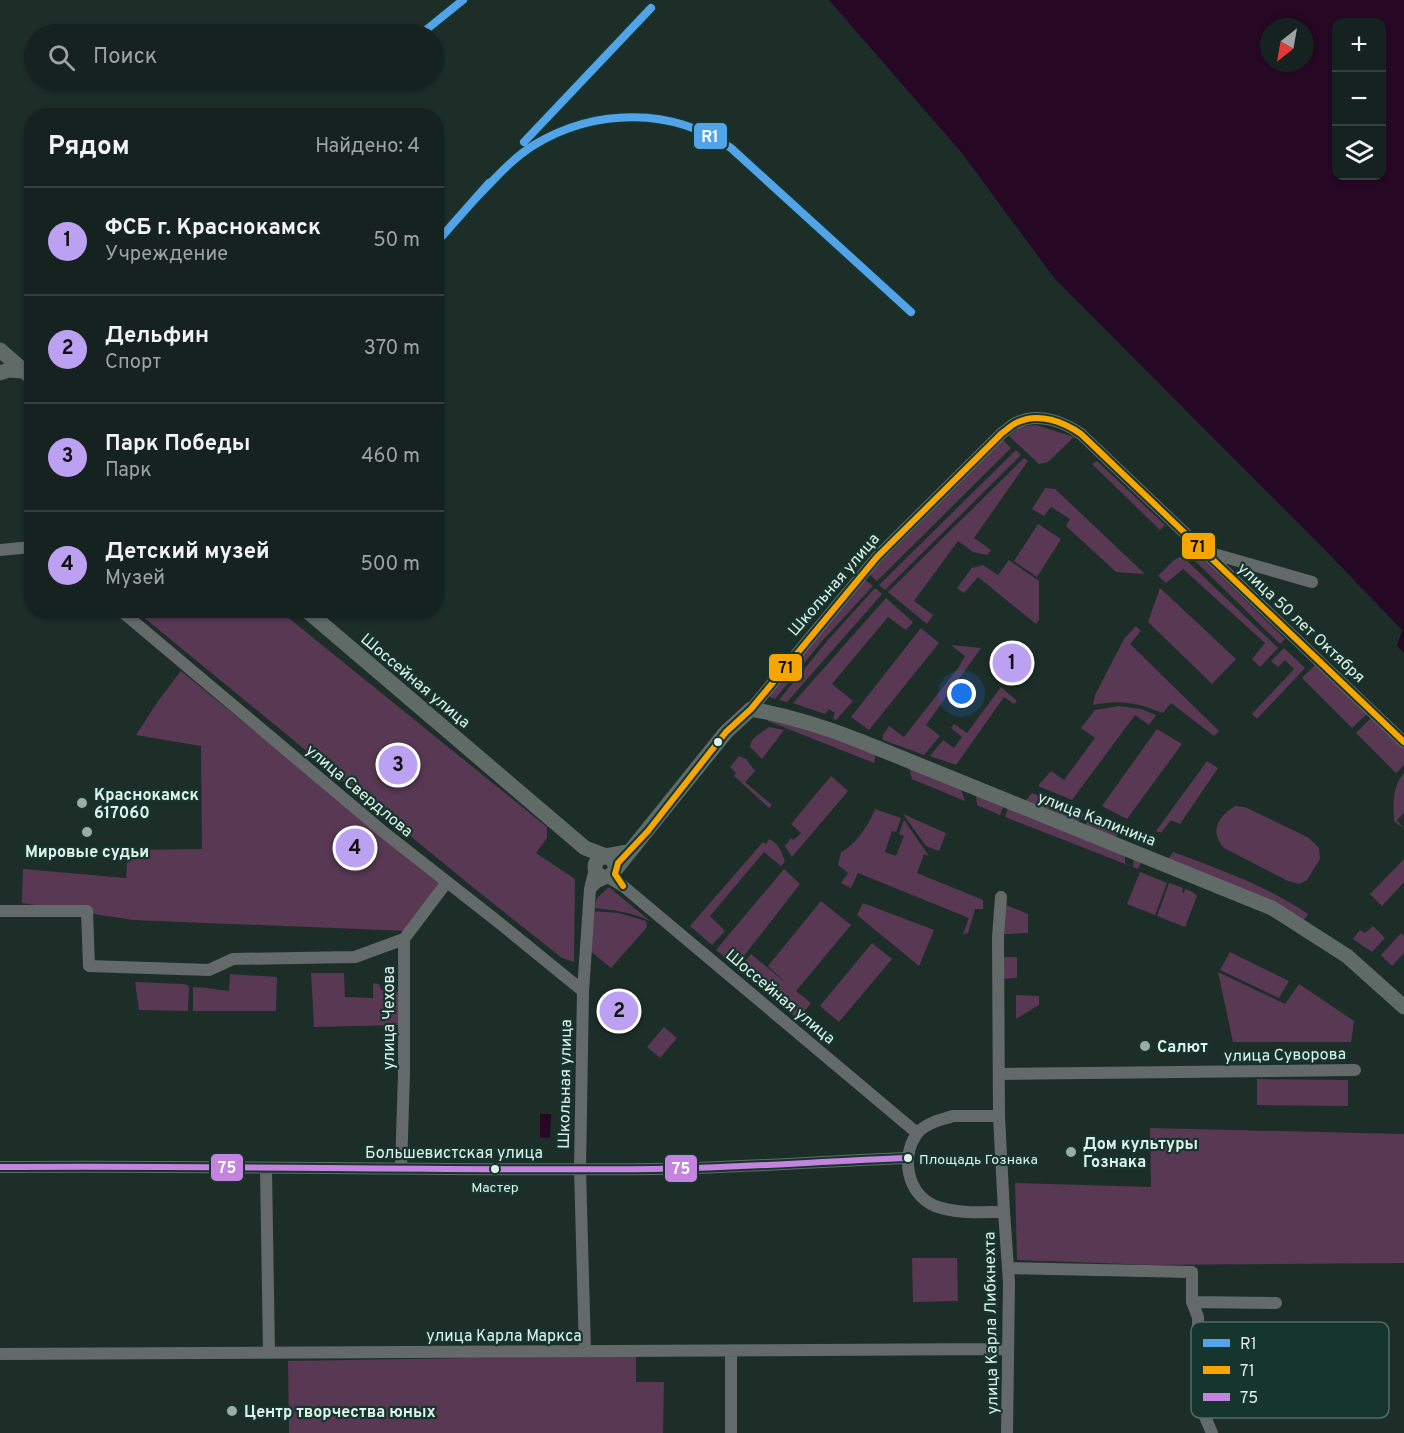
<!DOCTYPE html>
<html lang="ru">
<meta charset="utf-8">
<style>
body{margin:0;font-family:Overpass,sans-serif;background:#1f2a28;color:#f1f3f6}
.controls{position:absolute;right:18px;top:18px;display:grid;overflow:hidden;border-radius:12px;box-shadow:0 2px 4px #0004}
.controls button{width:54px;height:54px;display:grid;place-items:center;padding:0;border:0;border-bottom:2px solid #353f3d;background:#16221f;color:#f1f3f6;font:30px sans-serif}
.compass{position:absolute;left:1260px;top:18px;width:54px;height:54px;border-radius:50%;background:#16221f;box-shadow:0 2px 4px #0004;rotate:211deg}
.you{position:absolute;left:962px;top:694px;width:21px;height:21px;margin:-15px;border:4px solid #fff;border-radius:50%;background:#1a73e8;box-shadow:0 0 0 9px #1a73e833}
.badge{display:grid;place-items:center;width:39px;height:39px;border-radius:50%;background:#bca0f2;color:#111;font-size:20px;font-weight:700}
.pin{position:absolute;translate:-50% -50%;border:3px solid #fff;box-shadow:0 2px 6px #0006}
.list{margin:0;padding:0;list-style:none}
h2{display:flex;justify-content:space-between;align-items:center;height:78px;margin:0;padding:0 24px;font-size:26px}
h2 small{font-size:20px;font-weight:400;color:#9ea4a4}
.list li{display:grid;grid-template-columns:39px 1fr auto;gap:18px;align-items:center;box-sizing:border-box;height:108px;padding:0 24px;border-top:2px solid #353f3d}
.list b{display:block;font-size:22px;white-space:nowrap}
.list p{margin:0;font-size:20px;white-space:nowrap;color:#9ea4a4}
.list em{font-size:20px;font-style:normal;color:#9ea4a4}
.icon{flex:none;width:33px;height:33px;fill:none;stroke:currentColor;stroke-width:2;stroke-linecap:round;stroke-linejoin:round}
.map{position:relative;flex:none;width:1404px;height:1433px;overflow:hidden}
.search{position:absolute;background:#16221f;box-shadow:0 2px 4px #0004;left:24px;top:24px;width:420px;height:66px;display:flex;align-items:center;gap:15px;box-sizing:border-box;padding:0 21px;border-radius:33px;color:#9ea4a4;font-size:22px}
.panel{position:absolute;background:#16221f;box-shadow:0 2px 4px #0004;left:24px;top:108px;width:420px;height:510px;border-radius:24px}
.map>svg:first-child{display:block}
.green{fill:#583853}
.water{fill:#270824;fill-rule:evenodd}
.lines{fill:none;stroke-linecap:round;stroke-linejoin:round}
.minor{stroke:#646a69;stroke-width:12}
.major{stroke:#606b68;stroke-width:15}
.bus-1-casing{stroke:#16352c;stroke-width:10}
.bus-2-casing{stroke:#16352c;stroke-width:10}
.bus-1{stroke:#f7a600;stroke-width:6}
.bus-2{stroke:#c483df;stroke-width:6}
.rail-1-casing{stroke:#16352c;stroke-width:12}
.rail-1{stroke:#53a3e8;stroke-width:8}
.bus-dot{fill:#dff1ea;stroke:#16352c;stroke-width:2}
.poi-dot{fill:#9bada6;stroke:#16352c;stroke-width:2}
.labels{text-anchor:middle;stroke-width:4.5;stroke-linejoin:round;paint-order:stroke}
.bus-label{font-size:14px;fill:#dff1ea;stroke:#16352c;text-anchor:start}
.street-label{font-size:16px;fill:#dff1ea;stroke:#16352c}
.poi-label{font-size:16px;font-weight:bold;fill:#dff1ea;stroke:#16352c;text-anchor:start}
.key{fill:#16352c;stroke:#526d65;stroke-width:1.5}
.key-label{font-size:16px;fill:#dff1ea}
.line-badge{stroke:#16352c;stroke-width:2}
.badge-label{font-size:16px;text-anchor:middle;font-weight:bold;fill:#fff}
.pale-badge-label{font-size:16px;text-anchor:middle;font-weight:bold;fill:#111}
</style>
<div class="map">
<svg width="1404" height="1433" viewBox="0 0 1404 1433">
<rect width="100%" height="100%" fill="#1d2e29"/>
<path class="green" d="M1036,425L1074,437L1048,462L1039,464L1009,436L1020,427Z
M1003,440L1011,448L877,581L869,574Z
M1016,450L1021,455L885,590L879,585Z
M1024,458L1028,461L974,538L991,550L987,555L973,552L958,541L914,601L933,615L927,624L888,592Z
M1097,461L1165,525L1160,530L1092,464Z
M1045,488L1055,489L1145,574L1116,572L1066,526L1070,519L1051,507L1044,516L1032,509Z
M1038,524L1061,539L1037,577L1014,561Z
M1190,546L1285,639L1280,644L1185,551Z
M1182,556L1278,648L1260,667L1252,659L1265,643L1183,569L1166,583L1158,576L1174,560Z
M1009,560L1039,581V620L1036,624L978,577L964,593L957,588L972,568L983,565L998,575Z
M863,578L873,586L822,641L775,699L766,695Z
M875,588L882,594L787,702L779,700L828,640Z
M1160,588L1236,659L1212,684L1148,622Z
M886,598L913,622L906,630L888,617L832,684L853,701L836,720L833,719L835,713L829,709L825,714L793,703Z
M136,611H280L547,827V838L536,853L575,879L574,962L562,958L475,889Z
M1136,626L1141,631L1130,644L1219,731L1214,736L1171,703L1163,713C1138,703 1120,699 1093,705L1095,695L1124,639Z
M921,628L939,643L869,730L851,717Z
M951,645L981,648L926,725L940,736L924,755L883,740V735L889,726L904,737L958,668L965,656Z
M1284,648L1305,668L1257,719L1252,714L1294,669L1285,660L1278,667L1271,661Z
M1317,663L1368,713L1352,728L1302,678Z
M181,671L442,884L407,931L133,920L22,903L23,869L126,878L128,850L202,849L201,746L136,735L158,701Z
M1001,687L1017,701L1014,704L1004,697L956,765L930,756L943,740L954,748L962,737L951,728L954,724L967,733Z
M1119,706L1141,709L1156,715L1149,725L1135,715L1072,800L1038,786L1051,771L1064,780L1095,738L1081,728L1095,710Z
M1373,716L1404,747V765L1396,773L1356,733Z
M768,718H773L876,753L874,763L768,721Z
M769,727L784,730L762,759L750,747L751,742L755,737Z
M1157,729L1182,744L1127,819L1102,806Z
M739,756L746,759L755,771L745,782L772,805L769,808L734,776L736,773L730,767Z
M1207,761L1218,768L1180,824L1171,820L1161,833L1156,831Z
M909,768L961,789L965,801L912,779Z
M1404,773V813L1397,820L1404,829L1394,821C1393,804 1392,787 1404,773Z
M831,776L848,791L792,857L785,846L791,838L794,840L801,833L791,824Z
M1032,793L1084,814L1077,824L1023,804Z
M976,795L1003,807L1000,815L977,805Z
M1235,806L1245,807L1309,838L1319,848L1320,859L1307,880L1299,884L1288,881L1224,848C1209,831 1218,817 1235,806Z
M1008,808L1125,853V863L1133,867L1134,857L1142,860L1138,869L1005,817Z
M875,809L901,818L896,832L892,831L885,852L896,856L904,836L899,834L904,820L929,856L924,854L917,873L983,900V909H975L968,933L963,934L969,918L858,873L851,888L841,883L848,873L838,865L841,852C855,846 870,823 875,809Z
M903,814L946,833L939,851L926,846Z
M1091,817L1121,830L1114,839L1083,827Z
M769,839C779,844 782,852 785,862L781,866L764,852L710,916L725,931L712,945L690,926L763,842L766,844Z
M1173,852C1221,870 1265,885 1308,914L1302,923L1167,861Z
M1404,859V882L1382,906L1370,894Z
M784,869L800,884L736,966L716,950Z
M1140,872L1167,883L1155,915L1127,904Z
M1169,883L1183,888L1182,892L1184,893L1185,889L1193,892L1197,896L1185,927L1157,916Z
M609,887L650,921C632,912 613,910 593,908L598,897Z
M821,901L851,925L796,991L811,1003L798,1019L739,969L751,954L786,983L768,966Z
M863,903L934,930L919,966L857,915Z
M1006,905L1028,914V933L1004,934Z
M592,911L619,913L646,921L647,927L611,968L588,949Z
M1373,926L1385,938L1372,952L1353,939L1360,930L1365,933Z
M1401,933L1404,936V953L1392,966L1381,955Z
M872,943L892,959L839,1022L820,1006Z
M1230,952L1289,981L1279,998L1220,970Z
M1004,957H1017V978L1002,979Z
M1218,972L1285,1004L1299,984L1354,1021L1351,1042H1233Z
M311,973H344L345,997L373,998V983L379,984L381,990L400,992V1025L314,1027Z
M230,974L277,977L276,1011H193V987C206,987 216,990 229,991Z
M135,982L184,984L189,986L188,1011L139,1010Z
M1016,995L1039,996V1005L1016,1019Z
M664,1027L677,1038L660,1058L647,1047Z
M1257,1079L1348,1080V1106L1257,1105Z
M1150,1128L1404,1134V1263L1152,1265L1017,1260L1015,1183L1151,1187Z
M912,1258H957L958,1301L913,1302Z
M636,1355V1382H664L663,1433H289L288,1361Z"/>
<path class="water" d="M829,0H1404V653L1397,646L1402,630L1328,553L1055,279L961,152ZM1336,22H1382V176H1336ZM1269,27H1305V63H1269Z
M540,1114H551L550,1138L540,1137Z"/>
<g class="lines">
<path class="minor" d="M0,550L32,547
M1207,552L1312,582
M120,610L386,834L502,925L583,991
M751,709L877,557L1002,433C1007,430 1012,424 1018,422C1039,412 1064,422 1081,434L1404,742
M590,889L597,882L608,877L623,886L917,1133
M0,911H87L89,966L209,970L233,959L355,957L404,939
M999,1074L1355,1070
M953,1116H999L1004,1212C981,1212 957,1214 935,1206C907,1194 901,1158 916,1135C924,1123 941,1120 953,1116Z
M999,1116L998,937L1001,897
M0,1167C217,1165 435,1171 653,1169C738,1168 823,1161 908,1158
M401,1168L404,1074V939L447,882
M266,1169L269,1351
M1004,1212L1009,1282L1007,1433
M1009,1268L1192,1272V1302L1198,1317L1199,1403L1212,1433
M1192,1302L1276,1303
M585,1351L580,1169L583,991L590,889L595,869
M0,1354L1008,1349
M731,1433V1351"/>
<path class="major" d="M0,350L32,378
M0,373L9,370L23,371
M306,610L585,848L606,856L628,852
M595 867a10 10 0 1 1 20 0a10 10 0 1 1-20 0Z
M615,870L726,732L751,709C789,716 825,727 860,741L1272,908L1347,956L1404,1007"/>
<defs>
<path id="bus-1" d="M623,886L615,874L618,863L648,831L726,732L751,709L877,557L1002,433C1007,430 1012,424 1018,422C1039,412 1064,422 1081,434L1404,742"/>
<path id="bus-2" d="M0,1167C217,1165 435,1171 653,1169C738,1168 823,1161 908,1158"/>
</defs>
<use href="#bus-1" class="bus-1-casing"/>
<use href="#bus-2" class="bus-2-casing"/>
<use href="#bus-1" class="bus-1"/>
<use href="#bus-2" class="bus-2"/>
<defs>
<path id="rail-1" d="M421,34L463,0
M524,142L651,8
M473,201C493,181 510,160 534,145C595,108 672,107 731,148L911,312
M436,243L489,183"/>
</defs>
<use href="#rail-1" class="rail-1-casing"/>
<use href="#rail-1" class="rail-1"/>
</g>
<g class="bus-dot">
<circle cx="718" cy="742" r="5"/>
<circle cx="908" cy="1158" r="5"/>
<circle cx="495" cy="1169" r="5"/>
</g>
<g class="poi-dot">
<circle cx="82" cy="803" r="6"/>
<circle cx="87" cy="832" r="6"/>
<circle cx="1145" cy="1046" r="6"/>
<circle cx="1071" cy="1152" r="6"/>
<circle cx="232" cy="1411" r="6"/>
</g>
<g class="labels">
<g class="bus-label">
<text x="919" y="1164">Площадь Гознака</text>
<text x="495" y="1192" text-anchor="middle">Мастер</text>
</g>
<g class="street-label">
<text transform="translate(833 584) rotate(-49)" y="6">Школьная улица</text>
<text transform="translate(1302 622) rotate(43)" y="6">улица 50 лет Октября</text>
<text transform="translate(416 680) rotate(40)" y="6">Шоссейная улица</text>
<text transform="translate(360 790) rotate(40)" y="6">улица Свердлова</text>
<text transform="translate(1097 818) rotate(21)" y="6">улица Калинина</text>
<text transform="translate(781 996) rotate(40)" y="6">Шоссейная улица</text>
<text transform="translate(388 1018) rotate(-90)" y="6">улица Чехова</text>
<text transform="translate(1285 1054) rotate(-1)" y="6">улица Суворова</text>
<text transform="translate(564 1084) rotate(-89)" y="6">Школьная улица</text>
<text x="454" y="1158">Большевистская улица</text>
<text transform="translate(990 1323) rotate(-91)" y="6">улица Карла Либкнехта</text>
<text x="504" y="1341">улица Карла Маркса</text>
</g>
<g class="poi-label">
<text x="94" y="800">Краснокамск<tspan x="94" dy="18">617060</tspan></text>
<text x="87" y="857" text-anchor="middle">Мировые судьи</text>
<text x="1157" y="1052">Салют</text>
<text x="1083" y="1149">Дом культуры<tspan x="1083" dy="18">Гознака</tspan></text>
<text x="244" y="1417">Центр творчества юных</text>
</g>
</g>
<rect x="1191" y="1322" width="198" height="96" rx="9" class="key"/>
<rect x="1203" y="1339" width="27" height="8" fill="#53a3e8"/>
<rect x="1203" y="1366" width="27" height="8" fill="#f7a600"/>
<rect x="1203" y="1393" width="27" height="8" fill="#c483df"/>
<g class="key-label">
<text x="1240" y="1349">R1</text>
<text x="1240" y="1376">71</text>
<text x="1240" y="1403">75</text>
</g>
<g class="line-badge">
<rect x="693" y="122" width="35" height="28" rx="6" fill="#53a3e8"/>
<rect x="1181" y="532" width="35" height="28" rx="6" fill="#f7a600"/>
<rect x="768" y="653" width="35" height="29" rx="6" fill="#f7a600"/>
<rect x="210" y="1153" width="34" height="29" rx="6" fill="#c483df"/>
<rect x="664" y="1154" width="34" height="29" rx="6" fill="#c483df"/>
</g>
<g class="badge-label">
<text x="710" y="142">R1</text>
<text x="227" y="1173">75</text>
<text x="681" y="1174">75</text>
</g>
<g class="pale-badge-label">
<text x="1198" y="552">71</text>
<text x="786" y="673">71</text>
</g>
</svg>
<div class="controls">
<button>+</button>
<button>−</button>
<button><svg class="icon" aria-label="layers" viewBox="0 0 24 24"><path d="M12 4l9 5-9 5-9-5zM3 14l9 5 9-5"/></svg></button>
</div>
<svg class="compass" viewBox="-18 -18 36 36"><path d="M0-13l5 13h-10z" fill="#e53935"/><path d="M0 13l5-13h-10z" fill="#9ea4a4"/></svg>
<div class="you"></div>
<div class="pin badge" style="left:1012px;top:663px">1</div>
<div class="pin badge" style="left:619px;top:1011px">2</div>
<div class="pin badge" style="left:398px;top:765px">3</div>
<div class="pin badge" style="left:355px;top:848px">4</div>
<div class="search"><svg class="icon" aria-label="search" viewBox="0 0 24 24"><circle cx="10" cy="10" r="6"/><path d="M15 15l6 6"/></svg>Поиск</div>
<section class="panel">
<h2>Рядом<small>Найдено: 4</small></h2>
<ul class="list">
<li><span class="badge">1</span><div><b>ФСБ г. Краснокамск</b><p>Учреждение</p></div><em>50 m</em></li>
<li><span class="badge">2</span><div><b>Дельфин</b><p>Спорт</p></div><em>370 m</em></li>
<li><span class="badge">3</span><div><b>Парк Победы</b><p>Парк</p></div><em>460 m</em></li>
<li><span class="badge">4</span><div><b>Детский музей</b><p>Музей</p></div><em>500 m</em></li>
</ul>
</section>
</div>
